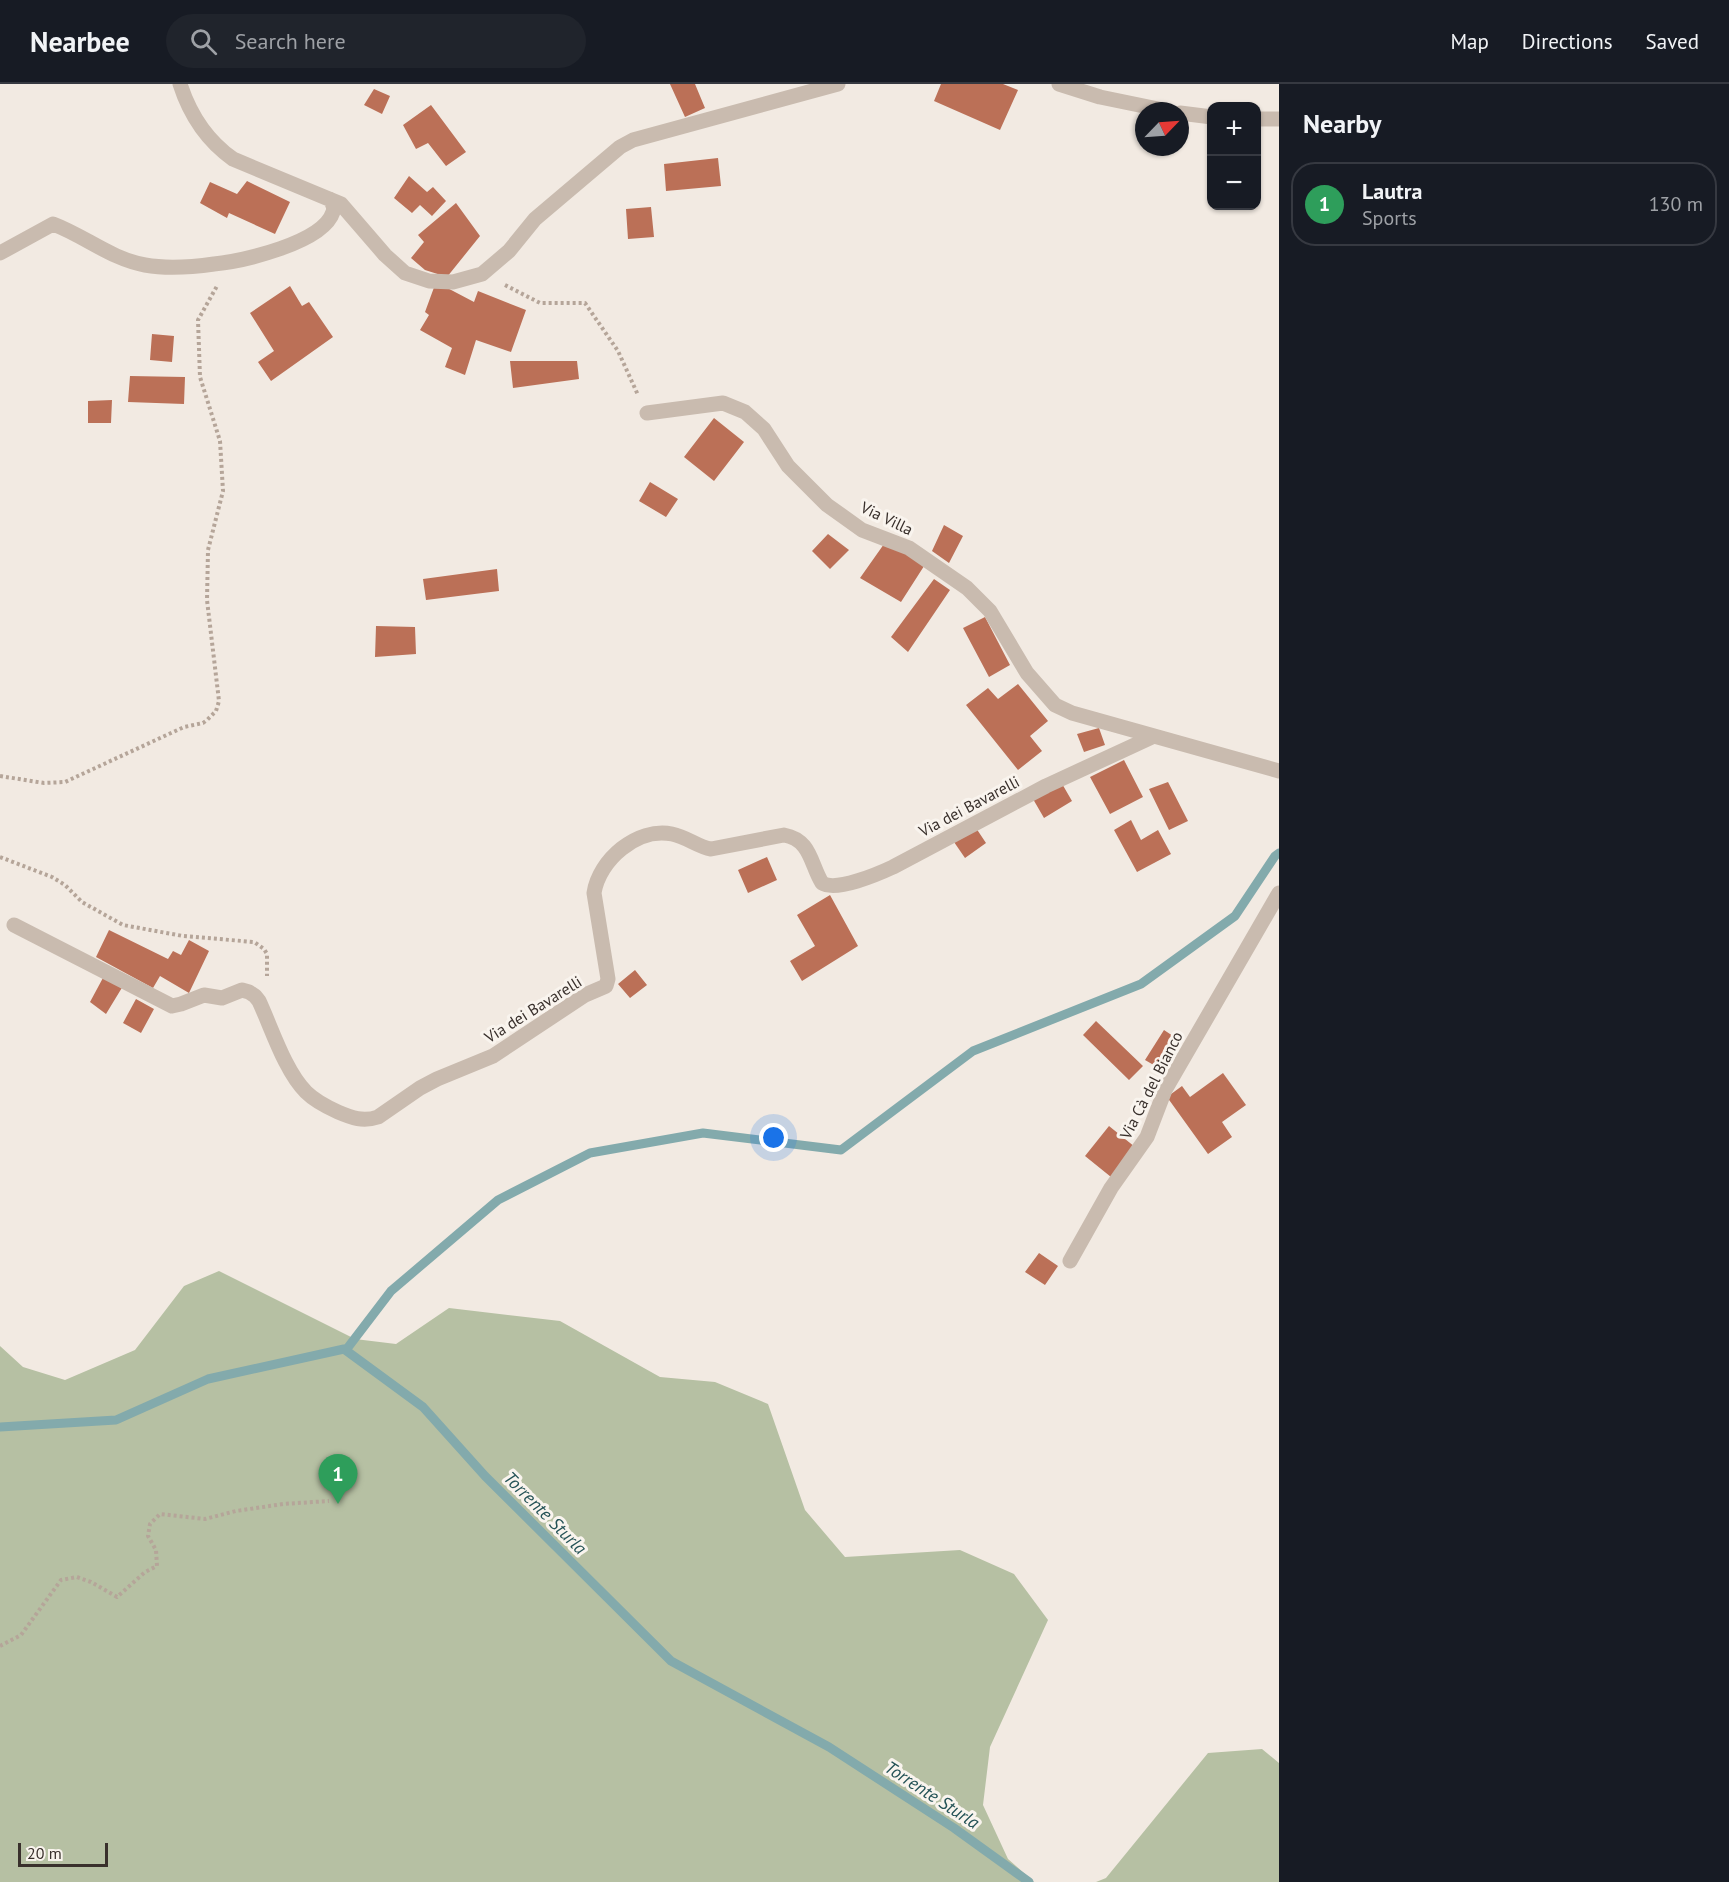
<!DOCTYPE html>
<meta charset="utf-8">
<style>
body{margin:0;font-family:"PT Sans",sans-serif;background:#20242c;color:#f1f3f6}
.controls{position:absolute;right:18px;top:18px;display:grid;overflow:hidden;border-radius:12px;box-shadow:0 2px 4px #0004}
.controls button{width:54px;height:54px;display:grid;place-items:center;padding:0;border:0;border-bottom:2px solid #363941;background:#171b24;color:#f1f3f6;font:30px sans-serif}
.compass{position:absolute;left:1135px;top:18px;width:54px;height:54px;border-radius:50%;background:#171b24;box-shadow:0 2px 4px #0004;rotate:65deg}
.scale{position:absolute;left:18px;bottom:15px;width:90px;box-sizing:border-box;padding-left:6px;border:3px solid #39302c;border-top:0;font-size:16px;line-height:21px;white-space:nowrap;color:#39302c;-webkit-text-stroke:4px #f9f4ee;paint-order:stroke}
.you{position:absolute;left:774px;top:1054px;width:21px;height:21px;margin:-15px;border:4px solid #fff;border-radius:50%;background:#1a73e8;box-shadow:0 0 0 9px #1a73e833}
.badge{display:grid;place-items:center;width:39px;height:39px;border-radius:50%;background:#d93025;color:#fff;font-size:20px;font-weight:700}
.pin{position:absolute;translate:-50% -50px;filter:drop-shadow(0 2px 3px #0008)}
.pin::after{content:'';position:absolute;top:32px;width:21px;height:18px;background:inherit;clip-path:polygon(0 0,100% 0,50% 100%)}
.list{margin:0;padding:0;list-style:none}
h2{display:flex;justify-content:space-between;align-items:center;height:78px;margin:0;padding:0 24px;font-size:26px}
h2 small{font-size:20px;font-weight:400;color:#9ea1a6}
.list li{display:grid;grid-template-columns:39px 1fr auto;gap:18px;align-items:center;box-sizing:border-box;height:84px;margin:0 12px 12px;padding:0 12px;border:2px solid #363941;border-radius:24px}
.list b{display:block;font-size:22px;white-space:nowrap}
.list p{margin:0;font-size:20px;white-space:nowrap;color:#9ea1a6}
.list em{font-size:20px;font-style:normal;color:#9ea1a6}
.icon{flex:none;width:33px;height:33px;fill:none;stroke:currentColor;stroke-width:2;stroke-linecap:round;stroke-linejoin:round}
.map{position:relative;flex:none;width:1279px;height:1798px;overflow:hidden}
header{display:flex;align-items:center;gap:36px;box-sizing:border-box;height:84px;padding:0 30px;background:#171b24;border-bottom:2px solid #363941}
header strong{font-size:28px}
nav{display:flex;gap:33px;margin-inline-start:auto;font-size:21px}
.search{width:420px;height:54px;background:#20242c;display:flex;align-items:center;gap:15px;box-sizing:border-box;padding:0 21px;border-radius:33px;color:#9ea1a6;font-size:22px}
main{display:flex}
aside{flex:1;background:#171b24}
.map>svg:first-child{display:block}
.green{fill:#b6c0a3}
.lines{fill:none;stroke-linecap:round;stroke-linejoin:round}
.stream{stroke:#83aaac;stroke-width:9}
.building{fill:#bb7057}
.path{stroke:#b5a599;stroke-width:4;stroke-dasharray:3 3;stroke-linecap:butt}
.minor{stroke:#c9bbaf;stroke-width:15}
.labels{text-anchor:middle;stroke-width:6;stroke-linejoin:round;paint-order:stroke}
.street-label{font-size:16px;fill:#39302c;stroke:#f9f4ee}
.water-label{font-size:18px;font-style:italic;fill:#255357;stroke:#f9f4ee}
</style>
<header>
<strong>Nearbee</strong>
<div class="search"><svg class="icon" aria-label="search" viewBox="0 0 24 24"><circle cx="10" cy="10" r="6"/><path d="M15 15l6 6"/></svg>Search here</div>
<nav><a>Map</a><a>Directions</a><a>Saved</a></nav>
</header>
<main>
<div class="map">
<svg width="1279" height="1798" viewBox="0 0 1279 1798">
<rect width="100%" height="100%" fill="#f2eae2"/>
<path class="green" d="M219,1187L355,1255L396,1260L449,1224L560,1237L660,1293L715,1298L768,1320L805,1426L845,1473L960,1466L1014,1490L1048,1536L990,1663L983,1721L1008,1775L1034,1798H0V1262L23,1283L65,1296L135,1266L184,1202Z
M1262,1665L1279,1679V1798H1096L1106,1794L1208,1669Z"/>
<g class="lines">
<path class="stream" d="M344,1265L346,1266L391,1207L498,1116L590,1069L703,1049L841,1066L973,967L1141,900L1235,832L1275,772L1279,769
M0,1343L116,1336L208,1295L344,1265L423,1323L485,1392L671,1577L829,1663L954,1744L1029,1798"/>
</g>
<path class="building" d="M670,0H695L705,24L685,33Z
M941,0H1003L1018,6L1000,46L934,17Z
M374,5L390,12L382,30L364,21Z
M431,21L466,68L446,82L428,59L416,65L403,41Z
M718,74L721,102L666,107L664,80Z
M409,92L427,108L433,103L446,117L432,132L420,121L412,129L394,114Z
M247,97L290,118L275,150L229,129L227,134L200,119L210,98L237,110Z
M456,119L480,152L447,193L425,186L411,174L424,158L418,151Z
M651,123L654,153L628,155L626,125Z
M436,198L474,218L478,207L526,226L511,268L476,256L465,291L445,283L452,264L420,246L429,231L425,228Z
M290,202L302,222L309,218L333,253L271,297L258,278L274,267L250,229Z
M152,250L174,252L172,278L150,276Z
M510,277H577L579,295L513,304Z
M130,292L185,293L184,320L128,318Z
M112,316L111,339H88V317Z
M714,334L744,358L714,397L684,373Z
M650,398L678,415L666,433L639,417Z
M944,441L963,452L949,479L932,467Z
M828,450L849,466L830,485L812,467Z
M884,460L926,479L901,518L860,494Z
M497,485L499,507L426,516L423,495Z
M934,495L950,506L908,568L891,553Z
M985,533L1010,581L989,593L963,544Z
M376,542L415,543L416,570L375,573Z
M1018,600L1048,637L1030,652L1042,667L1018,686L966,621L988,604L998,615Z
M1099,644L1105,661L1084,668L1077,650Z
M1124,676L1143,713L1110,730L1090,693Z
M1061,698L1072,717L1044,734L1033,715Z
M1168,698L1188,737L1169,746L1149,705Z
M1131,736L1141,756L1158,746L1171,770L1137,788L1114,746Z
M976,744L986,759L965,774L954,758Z
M767,773L777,796L748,809L738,786Z
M830,811L858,862L802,897L790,877L815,862L797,831Z
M109,846L168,875L173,867L181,871L189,856L209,867L189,909L160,892L153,904L96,873Z
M635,886L647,901L630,914L618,900Z
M104,892L123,902L106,930L90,918Z
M136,915L154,925L141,949L123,939Z
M1096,937L1143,982L1129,996L1083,951Z
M1164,946L1182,958L1164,987L1145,976Z
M1223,989L1246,1021L1222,1038L1232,1053L1208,1070L1167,1013L1182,1002L1190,1013Z
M1109,1042L1135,1063L1111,1093L1085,1072Z
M1039,1169L1058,1182L1045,1201L1025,1188Z"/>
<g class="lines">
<path class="path" d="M505,201L540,219H585L618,267L638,311
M0,692L44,699L65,698L184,643L203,639L207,636L216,627L219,617L207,516L208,466L223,407L220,357L200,293L198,236L217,202
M0,773L52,793L65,801L82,818L123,841L183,852L254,858L264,865L267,870V892
M0,1562L21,1551L61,1496L77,1493L91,1498L117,1513L145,1488L157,1482L156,1466L148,1452L150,1440L160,1430L205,1435L236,1427L283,1420L329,1417"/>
<path class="minor" d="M180,0C190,31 206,56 233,75L341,120L385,171L405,189L429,197L453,198L482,190L509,167L535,135L620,63L633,56L838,0
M1059,0L1100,13L1168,27
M1180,29L1212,33
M1256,35H1279
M0,169L53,140C85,152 111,175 145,181C167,185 193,183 214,180C243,177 323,159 333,128C335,123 332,119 330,115
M647,329L723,319L745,328L764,345L788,382L827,421L862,446L909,464L967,504L990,527L1027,589L1055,621L1072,629L1279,687
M14,841L172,922L181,920L204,911L222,914L242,906L249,908L255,912L259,917C272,945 285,987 306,1008C315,1017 327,1023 338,1028C352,1034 363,1038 378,1033L420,1004L437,995L493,972L585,911L606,902L608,895L594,809C599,776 637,743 672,750C687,753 698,763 711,765L784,751C811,756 810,779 822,799C836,808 878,790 893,783L1046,702L1152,653
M1070,1177L1111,1104L1147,1053L1165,1006L1279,809"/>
</g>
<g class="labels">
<g class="street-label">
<text transform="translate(887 434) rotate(26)" y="6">Via Villa</text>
<text transform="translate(969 722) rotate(-28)" y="6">Via dei Bavarelli</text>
<text transform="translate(533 925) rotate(-32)" y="6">Via dei Bavarelli</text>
<text transform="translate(1151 1001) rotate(-63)" y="6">Via Cà del Bianco</text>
</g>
<g class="water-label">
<text transform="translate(545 1429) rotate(45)" y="6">Torrente Sturla</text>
<text transform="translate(932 1711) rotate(33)" y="6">Torrente Sturla</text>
</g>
</g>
</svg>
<div class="controls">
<button>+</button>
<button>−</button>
</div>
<svg class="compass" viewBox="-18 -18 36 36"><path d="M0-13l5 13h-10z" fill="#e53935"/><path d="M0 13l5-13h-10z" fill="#9ea1a6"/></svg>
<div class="scale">20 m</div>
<div class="you"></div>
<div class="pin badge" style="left:338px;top:1420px;background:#2e9e5b">1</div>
</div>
<aside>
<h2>Nearby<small></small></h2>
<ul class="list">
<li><span class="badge" style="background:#2e9e5b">1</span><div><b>Lautra</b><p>Sports</p></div><em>130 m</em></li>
</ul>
</aside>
</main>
